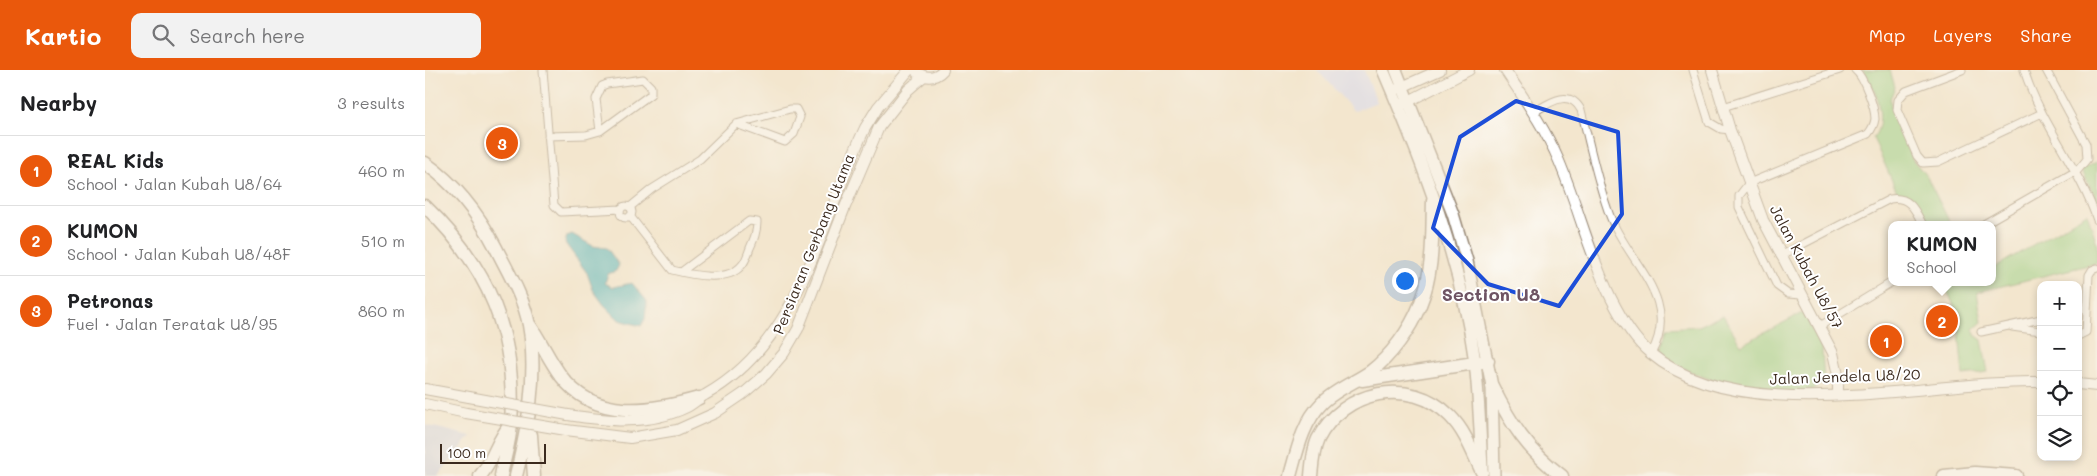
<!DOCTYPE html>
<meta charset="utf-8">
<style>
body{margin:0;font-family:Mali,sans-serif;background:#f2f2f2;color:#202124}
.controls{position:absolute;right:15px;bottom:15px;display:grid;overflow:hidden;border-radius:10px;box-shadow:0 2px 8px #0003}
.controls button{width:45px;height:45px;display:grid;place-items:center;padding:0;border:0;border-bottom:1px solid #e0e0e0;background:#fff;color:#202124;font:25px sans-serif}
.scale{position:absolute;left:15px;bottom:12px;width:106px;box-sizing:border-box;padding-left:5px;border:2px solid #3b2a1e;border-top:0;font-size:14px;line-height:18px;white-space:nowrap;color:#3b2a1e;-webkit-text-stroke:4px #fff;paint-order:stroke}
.you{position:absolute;left:979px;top:210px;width:18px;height:18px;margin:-12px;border:4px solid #fff;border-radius:50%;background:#1a73e8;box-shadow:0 0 0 8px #1a73e833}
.badge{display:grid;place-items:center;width:32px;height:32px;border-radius:50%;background:#ea580c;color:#fff;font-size:16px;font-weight:700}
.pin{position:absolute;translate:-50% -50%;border:2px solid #fff;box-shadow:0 1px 5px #0006}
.popup{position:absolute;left:1463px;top:151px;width:108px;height:65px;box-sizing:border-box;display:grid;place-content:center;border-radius:10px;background:#fff;filter:drop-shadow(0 1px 4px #0005);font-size:16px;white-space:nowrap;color:#757577}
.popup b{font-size:19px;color:#202124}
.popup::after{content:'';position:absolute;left:50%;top:100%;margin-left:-10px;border:10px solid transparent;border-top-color:#fff}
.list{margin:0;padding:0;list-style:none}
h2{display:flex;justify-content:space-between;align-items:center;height:65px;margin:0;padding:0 20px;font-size:21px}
h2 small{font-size:16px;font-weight:400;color:#757577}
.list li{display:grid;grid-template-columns:32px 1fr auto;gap:15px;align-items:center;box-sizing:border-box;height:70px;padding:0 20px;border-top:1px solid #e0e0e0}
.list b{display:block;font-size:19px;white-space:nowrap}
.list p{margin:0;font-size:16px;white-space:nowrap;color:#757577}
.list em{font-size:16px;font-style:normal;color:#757577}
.icon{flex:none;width:28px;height:28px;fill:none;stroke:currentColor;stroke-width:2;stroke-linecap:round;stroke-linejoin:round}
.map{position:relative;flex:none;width:1672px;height:406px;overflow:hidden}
header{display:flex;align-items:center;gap:30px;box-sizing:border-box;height:70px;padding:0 25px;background:#ea580c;color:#fff}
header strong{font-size:24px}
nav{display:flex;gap:28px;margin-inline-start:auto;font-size:18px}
.search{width:350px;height:45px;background:#f2f2f2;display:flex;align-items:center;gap:12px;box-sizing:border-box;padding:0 18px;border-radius:10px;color:#757577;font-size:19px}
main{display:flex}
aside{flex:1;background:#fff}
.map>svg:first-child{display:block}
.built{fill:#d3d9f9}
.industrial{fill:#bcc3de}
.green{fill:#96d185;stroke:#687e52}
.water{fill:#3eaeb9;stroke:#3c6c6c}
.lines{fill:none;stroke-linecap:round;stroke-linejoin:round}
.street-casing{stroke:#978876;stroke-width:9}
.secondary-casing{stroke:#978876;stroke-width:12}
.primary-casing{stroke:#978876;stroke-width:14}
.highway-casing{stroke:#978876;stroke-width:15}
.street{stroke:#fff;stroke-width:7}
.secondary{stroke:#fff;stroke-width:10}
.primary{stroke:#fff;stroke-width:11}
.highway{stroke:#fff;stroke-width:12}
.secondary-bridge-casing{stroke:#978876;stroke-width:12;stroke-linecap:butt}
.secondary-bridge{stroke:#fff;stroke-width:10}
.marked{fill:none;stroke:#1d4ed8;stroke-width:4;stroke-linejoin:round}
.labels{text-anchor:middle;stroke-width:4;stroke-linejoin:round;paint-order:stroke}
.street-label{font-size:15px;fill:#3b2a1e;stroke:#fff}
.quarter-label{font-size:18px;font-weight:bold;fill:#6f5464;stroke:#fff}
</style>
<header>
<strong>Kartio</strong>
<div class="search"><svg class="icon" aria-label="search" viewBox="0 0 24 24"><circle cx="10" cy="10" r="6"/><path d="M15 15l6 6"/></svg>Search here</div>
<nav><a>Map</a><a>Layers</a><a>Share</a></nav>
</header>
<main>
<aside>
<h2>Nearby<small>3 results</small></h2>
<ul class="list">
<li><span class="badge">1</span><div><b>REAL Kids</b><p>School · Jalan Kubah U8/64</p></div><em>460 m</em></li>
<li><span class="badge">2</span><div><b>KUMON</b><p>School · Jalan Kubah U8/48F</p></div><em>510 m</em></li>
<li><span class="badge">3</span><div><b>Petronas</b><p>Fuel · Jalan Teratak U8/95</p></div><em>860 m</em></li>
</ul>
</aside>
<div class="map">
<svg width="1672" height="406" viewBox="0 0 1672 406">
<rect width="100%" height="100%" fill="#fff"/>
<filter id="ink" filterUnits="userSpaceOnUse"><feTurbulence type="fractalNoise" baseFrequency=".02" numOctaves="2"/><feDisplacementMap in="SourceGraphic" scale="10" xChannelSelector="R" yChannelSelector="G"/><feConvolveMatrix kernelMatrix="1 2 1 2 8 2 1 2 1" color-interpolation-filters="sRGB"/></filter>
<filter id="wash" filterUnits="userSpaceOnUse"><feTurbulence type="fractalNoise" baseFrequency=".0096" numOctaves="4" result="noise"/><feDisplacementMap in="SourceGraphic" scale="20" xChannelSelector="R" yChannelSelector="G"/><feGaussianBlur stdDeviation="1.12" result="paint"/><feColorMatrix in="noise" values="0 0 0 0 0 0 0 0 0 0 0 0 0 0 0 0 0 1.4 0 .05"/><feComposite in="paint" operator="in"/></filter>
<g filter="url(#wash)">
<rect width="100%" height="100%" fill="#f3e6ce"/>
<path class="built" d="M892,0H939L952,32L929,41Z"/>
<path class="industrial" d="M0,355L46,366L13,406H0Z"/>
<path class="green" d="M1437,0H1465L1470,17L1465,29L1467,41L1488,90L1502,107L1526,155H1503C1497,140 1491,126 1473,124L1448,68C1463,51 1450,15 1437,0Z
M1672,92V131L1656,99Z
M1662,143L1672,173V193L1552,222L1557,252L1549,259L1550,265L1557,270L1563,302L1538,305L1532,242L1518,212H1567V199Z
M1379,242L1397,280L1399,310C1381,342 1249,309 1236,279L1242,258L1274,256L1298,245L1316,275Z"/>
<path class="water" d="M147,164L168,176L182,178L194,195L191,201L183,204L180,213L188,217L207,213L222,231L220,249L216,256L194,250L179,235L168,220L162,203L140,173L142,166Z"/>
</g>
<g filter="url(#ink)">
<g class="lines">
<defs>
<path id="street" d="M118,0L129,135L136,142L196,139
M1268,0L1284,52L1296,59L1305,60
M1537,0L1481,21L1473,30L1472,40L1492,86L1498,93L1513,92L1617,43
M1599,0C1616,54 1654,97 1672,150
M1298,37L1415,0
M1109,42C1124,33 1144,18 1156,40C1165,75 1172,112 1185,146C1203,193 1257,229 1226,284
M123,66L161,65L175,61L226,24V17L218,9L182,14L177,16L171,29L175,61
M195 142a6 6 0 1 1 12 0a6 6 0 1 1-12 0Z
M205,137L227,119L275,89L311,54L365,39H371L375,47L369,64L360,72L311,54
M205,146L247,200C267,205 303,213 317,195C321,191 323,183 325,178C329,169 332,162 332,152L324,151L256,202
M1557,155L1653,100L1662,89L1661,74L1621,0
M1355,186L1465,129C1485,126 1490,140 1498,155
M1376,225L1363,224L1352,216L1314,137V126L1324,113L1443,64C1447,59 1449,56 1450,49C1450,38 1439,7 1430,0
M1653,240L1662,237
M1395,256L1467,212
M1587,257L1616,261
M1556,262L1616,249
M1653,266L1661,262L1664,205L1667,200L1672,198"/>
<path id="secondary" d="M490,0C499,9 510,9 518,0
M1080,0C1100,30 1120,58 1134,91C1153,136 1164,184 1186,228C1196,248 1208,269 1225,283C1317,361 1504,309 1616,312
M1287,0L1305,60L1338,150L1408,283L1413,305V324
M970,20L1015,0
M978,34L1044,0
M1653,314L1672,316
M0,319L44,327
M0,334L41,343
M143,345C182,351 224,356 262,337C268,334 274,328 280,325C378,270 395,151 440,58L453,37L484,0
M141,360L205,368L252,360L290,343L318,324L341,304L359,283L373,259L420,137L454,57L483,20L499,6"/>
<path id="primary" d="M958,0C998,93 1036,191 1050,292C1054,327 1055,363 1057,398
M971,0L1028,144L1042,191L1067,316L1069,406"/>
<path id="highway" d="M0,93C30,114 54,145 71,178C83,202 99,228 104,255C113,305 103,357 91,406
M0,136C64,197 92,265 86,354C85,371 79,389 76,406
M104,254C116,271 124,290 136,306C170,352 228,341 274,328
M937,310L1063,291
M1067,316C1086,354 1102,380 1137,406
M106,365L109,406
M55,406C69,390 72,369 86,354
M865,406C872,381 878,352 897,333C910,320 930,312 945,302C966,286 985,260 995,235C1009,202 1007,165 1008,130
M886,406C887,394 888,380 893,369C918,320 985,306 1025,346C1040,361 1048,383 1057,402
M1519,406L1550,403L1591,406"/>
</defs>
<use href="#street" class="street-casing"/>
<use href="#secondary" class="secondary-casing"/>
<use href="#primary" class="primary-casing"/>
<use href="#highway" class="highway-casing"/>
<use href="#street" class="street"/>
<use href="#secondary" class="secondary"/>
<use href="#primary" class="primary"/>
<use href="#highway" class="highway"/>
<defs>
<path id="secondary-bridge" d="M44,327L143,345
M41,343L141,360"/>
</defs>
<use href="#secondary-bridge" class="secondary-bridge-casing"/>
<use href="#secondary-bridge" class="secondary-bridge"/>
</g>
</g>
<path d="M0 0H1672V406H0ZM1091,31L1193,62L1197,144L1134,236L1063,214L1008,158L1035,67Z" fill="#f3e6ce" fill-opacity=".55" fill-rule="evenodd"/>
<path class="marked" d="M1091,31L1193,62L1197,144L1134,236L1063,214L1008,158L1035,67Z"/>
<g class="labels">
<g class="street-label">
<text transform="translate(389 174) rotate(-68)" y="5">Persiaran Gerbang Utama</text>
<text transform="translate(1381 197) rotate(62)" y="5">Jalan Kubah U8/57</text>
<text transform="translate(1420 307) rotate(-2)" y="5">Jalan Jendela U8/20</text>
</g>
<g class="quarter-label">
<text x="1066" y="231">Section U8</text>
</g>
</g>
</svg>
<div class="controls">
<button>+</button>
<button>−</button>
<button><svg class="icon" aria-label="locate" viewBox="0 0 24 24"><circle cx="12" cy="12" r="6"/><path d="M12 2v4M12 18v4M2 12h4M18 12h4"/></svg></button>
<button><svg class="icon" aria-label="layers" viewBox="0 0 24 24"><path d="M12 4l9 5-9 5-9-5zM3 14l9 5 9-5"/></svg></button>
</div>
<div class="scale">100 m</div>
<div class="you"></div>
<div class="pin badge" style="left:1461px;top:271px">1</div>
<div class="pin badge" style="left:1517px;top:251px">2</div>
<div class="popup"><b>KUMON</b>School</div>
<div class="pin badge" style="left:77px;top:73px">3</div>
</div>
</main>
